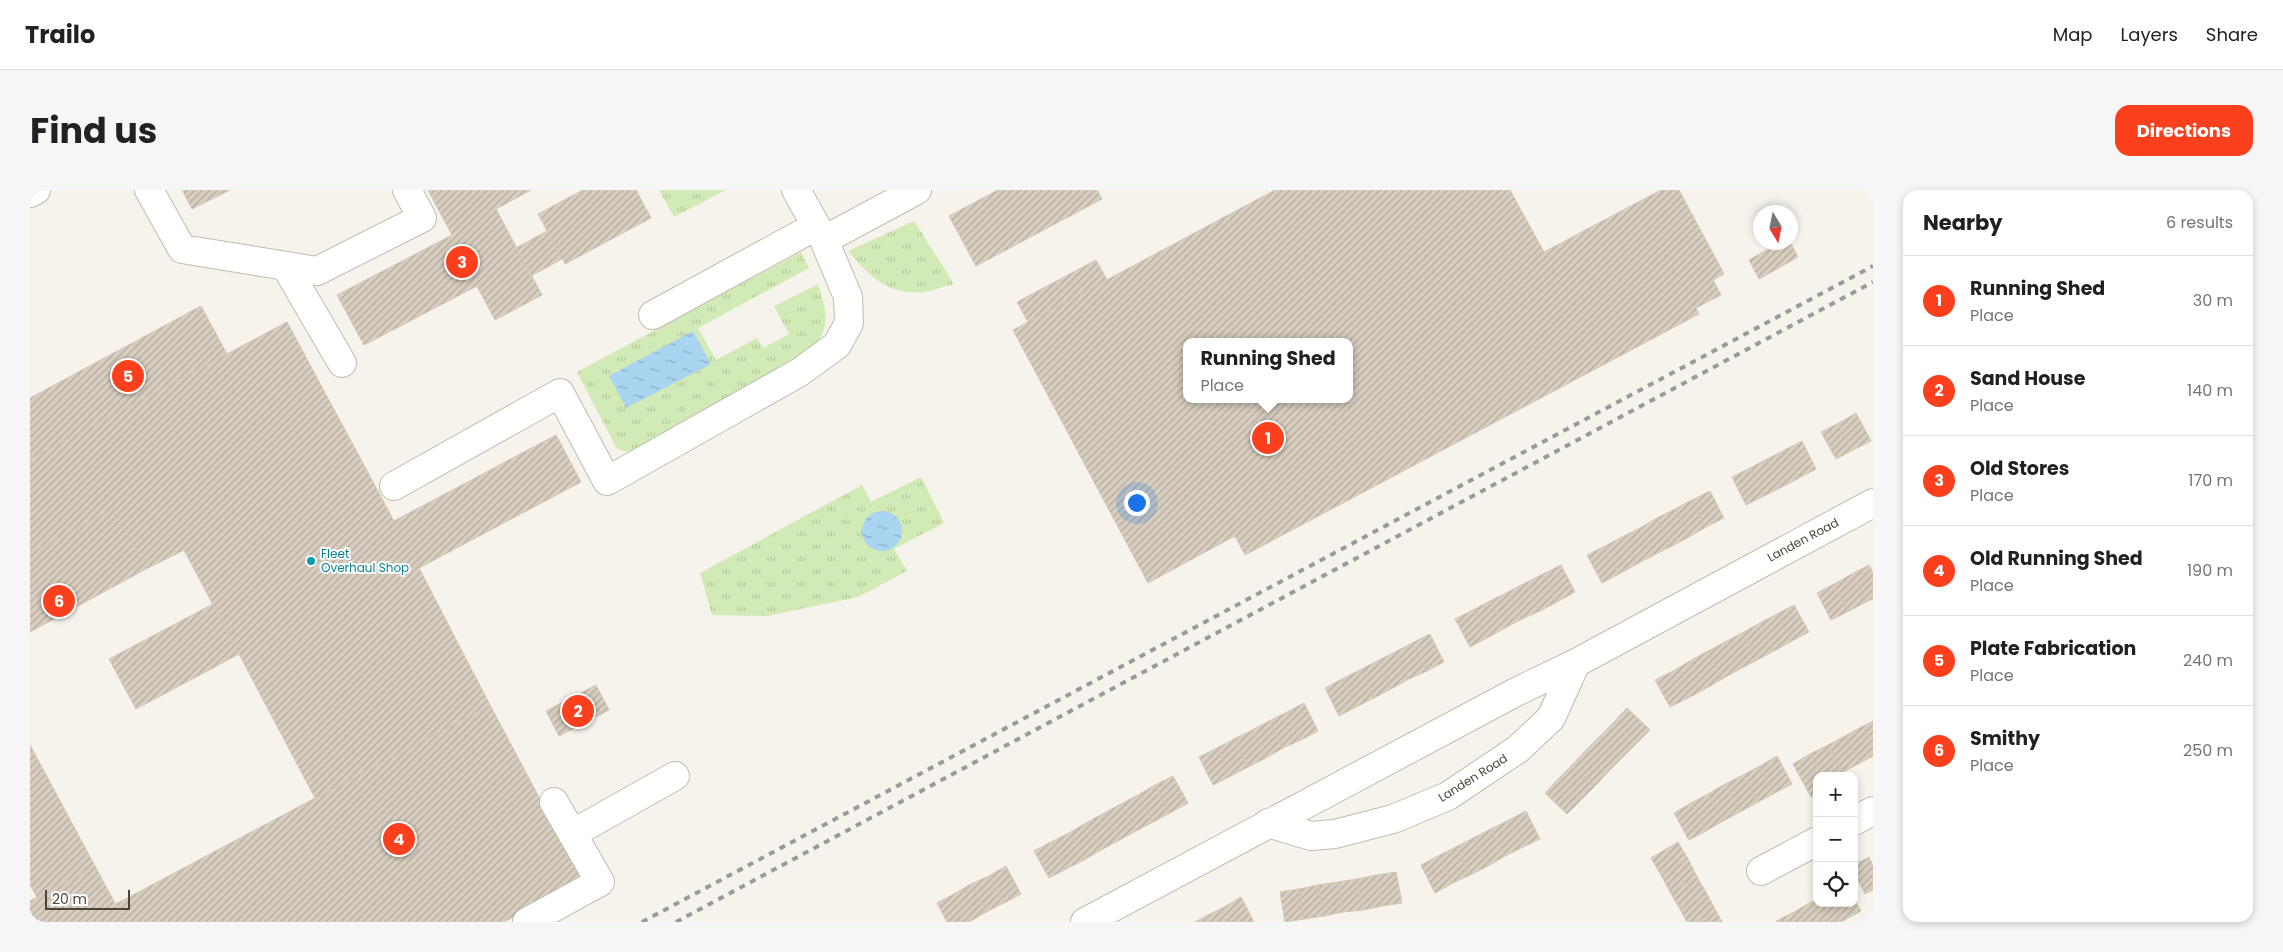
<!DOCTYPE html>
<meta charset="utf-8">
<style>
body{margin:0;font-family:Poppins,sans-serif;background:#f6f6f6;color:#202124}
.controls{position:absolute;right:15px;bottom:15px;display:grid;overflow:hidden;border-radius:10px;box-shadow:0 2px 8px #0003}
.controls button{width:45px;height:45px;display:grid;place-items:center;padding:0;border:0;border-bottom:1px solid #e0e0e0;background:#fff;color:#202124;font:25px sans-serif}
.compass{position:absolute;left:1723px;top:15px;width:45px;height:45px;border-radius:50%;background:#fff;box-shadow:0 2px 8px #0003;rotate:170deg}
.scale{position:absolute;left:15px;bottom:12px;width:85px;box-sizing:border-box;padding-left:5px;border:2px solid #4b4439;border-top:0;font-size:14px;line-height:18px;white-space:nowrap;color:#4b4439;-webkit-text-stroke:4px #fff;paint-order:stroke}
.you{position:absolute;left:1106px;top:312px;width:18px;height:18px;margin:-12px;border:4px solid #fff;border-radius:50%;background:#1a73e8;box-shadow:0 0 0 8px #1a73e833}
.badge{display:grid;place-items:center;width:32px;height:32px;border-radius:50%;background:#fc3f1d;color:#fff;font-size:16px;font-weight:700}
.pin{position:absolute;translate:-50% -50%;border:2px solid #fff;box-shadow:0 1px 5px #0006}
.popup{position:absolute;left:1153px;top:148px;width:170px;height:65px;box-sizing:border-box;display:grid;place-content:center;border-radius:10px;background:#fff;filter:drop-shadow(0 1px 4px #0005);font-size:16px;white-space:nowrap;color:#757577}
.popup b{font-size:19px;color:#202124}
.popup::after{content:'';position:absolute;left:50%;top:100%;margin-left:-10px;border:10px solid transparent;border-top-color:#fff}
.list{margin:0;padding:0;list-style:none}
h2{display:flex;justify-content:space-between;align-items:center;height:65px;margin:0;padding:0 20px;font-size:21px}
h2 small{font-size:16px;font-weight:400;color:#757577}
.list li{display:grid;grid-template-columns:32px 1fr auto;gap:15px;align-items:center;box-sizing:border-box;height:90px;padding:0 20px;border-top:1px solid #e0e0e0}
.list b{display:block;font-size:19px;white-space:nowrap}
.list p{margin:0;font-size:16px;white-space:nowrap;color:#757577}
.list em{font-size:16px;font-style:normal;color:#757577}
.icon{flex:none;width:28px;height:28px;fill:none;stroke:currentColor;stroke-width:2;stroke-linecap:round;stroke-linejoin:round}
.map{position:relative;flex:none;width:1843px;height:732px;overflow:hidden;border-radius:15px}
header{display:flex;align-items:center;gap:30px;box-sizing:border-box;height:70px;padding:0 25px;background:#fff;border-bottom:1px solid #e0e0e0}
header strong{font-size:24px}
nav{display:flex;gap:28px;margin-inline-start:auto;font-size:18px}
.intro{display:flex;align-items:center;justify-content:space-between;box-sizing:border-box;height:120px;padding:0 30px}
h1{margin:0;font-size:35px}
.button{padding:12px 22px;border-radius:15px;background:#fc3f1d;color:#fff;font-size:18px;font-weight:700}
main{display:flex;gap:30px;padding:0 30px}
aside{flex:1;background:#fff;border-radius:15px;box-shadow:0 2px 8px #0003}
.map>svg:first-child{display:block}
.grass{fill:url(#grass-tufts)}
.water{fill:url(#water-ripples)}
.building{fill:url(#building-hatch);stroke:#d3c7b4;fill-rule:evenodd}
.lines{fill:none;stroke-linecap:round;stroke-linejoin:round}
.minor-casing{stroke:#c2bbae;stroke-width:30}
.minor{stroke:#fff;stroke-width:28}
.rail{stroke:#9a9a9a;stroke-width:4;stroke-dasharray:6 6;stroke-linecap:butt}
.culture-dot{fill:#0f9aa8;stroke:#fff;stroke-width:2}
.labels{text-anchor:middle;stroke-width:4;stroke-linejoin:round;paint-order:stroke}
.street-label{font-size:12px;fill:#4b4439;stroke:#fff}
.culture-label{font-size:12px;fill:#0d838f;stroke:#fff;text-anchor:start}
</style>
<header>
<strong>Trailo</strong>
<nav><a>Map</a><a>Layers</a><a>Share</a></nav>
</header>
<div class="intro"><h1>Find us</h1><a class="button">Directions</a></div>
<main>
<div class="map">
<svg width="1843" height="732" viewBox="0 0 1843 732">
<defs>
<pattern id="grass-tufts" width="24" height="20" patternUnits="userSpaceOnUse" patternTransform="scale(1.25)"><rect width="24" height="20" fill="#d2eab5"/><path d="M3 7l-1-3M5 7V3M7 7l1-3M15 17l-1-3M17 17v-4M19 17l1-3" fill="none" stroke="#b6ca9c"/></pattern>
<pattern id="water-ripples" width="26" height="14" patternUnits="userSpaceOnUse" patternTransform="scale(1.25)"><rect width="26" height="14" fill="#a9d4f2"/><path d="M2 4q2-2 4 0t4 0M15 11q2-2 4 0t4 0" fill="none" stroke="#8caec5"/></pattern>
<pattern id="building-hatch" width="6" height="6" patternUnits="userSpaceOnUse" patternTransform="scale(1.25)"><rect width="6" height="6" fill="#d8cfc1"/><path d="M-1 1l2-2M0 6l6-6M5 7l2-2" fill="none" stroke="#b1aa9e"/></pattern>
</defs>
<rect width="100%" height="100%" fill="#f6f3ec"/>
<path class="grass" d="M629,0H696L644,27Z
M884,31L924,94C914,96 901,102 890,102C857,105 837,84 818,61Z
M771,62L779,78L668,138L686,170L727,148L733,158L759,144L744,116L788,94C801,131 798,145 771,173L607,264L587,259L547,182Z
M891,287L914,333L864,359L877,381L828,407L737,426L682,425L670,383L832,295L841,312Z"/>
<path class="water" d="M663,141L681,174L596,218L579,186Z
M832 341a20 20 0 1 1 40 0a20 20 0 1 1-40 0Z"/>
<path class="building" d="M152,0H200L162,19Z
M398,0H501L466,19L512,105L465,130L447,96L334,155L307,105L422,45Z
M553,0H606L621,28L535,74L508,24Z
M968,0H1067L1072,9L946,76L919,26Z
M1245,0H1480L1514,62L1631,0H1649L1694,84L1683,90L1691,105L1666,118L1669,124L1215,365L1205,346L1118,393L983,140ZM1157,152H1319V209H1157Z
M517,41L532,69L501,86L486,58Z
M1750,52H1760L1768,67L1729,89L1719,70Z
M1066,70L1077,90L998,132L987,112Z
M171,116L197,164L0,269V208Z
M257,132L364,331L526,245L551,292L389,378L460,515L285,608L154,360L116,379L84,319L0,363V269Z
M1826,223L1841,251L1823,260L1809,233Z
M1809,233L1823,260L1806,269L1791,242Z
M1772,251L1786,279L1769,288L1755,260Z
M1755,260L1769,288L1752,297L1737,269Z
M1737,269L1752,297L1734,306L1720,278Z
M1720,278L1734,306L1716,315L1702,287Z
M1680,301L1694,328L1676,337L1662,310Z
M1662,310L1676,337L1659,347L1645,319Z
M84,319L116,379L0,442V363Z
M1645,319L1659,347L1642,356L1627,328Z
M1627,328L1642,356L1624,365L1610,338Z
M1610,338L1624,365L1607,374L1592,347Z
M1592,347L1607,374L1589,384L1575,356Z
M1575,356L1589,384L1572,393L1557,365Z
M1531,375L1545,402L1527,412L1513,384Z
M1839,375L1843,383V409L1836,412L1822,384Z
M1513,384L1527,412L1510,421L1495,393Z
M1822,384L1836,412L1819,421L1804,394Z
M1495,393L1510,421L1492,429L1478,402Z
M1804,394L1819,421L1801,430L1787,403Z
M1478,402L1492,429L1475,438L1460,411Z
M1460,411L1475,438L1457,448L1443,420Z
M183,414L209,464L106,519L79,469Z
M1764,415L1779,442L1762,451L1747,424Z
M1443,420L1457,448L1440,457L1425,429Z
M1747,424L1762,451L1744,461L1730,433Z
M1730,433L1744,461L1727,470L1712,443Z
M1712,443L1727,470L1710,479L1695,452Z
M1400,444L1414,472L1397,481L1382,453Z
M1695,452L1710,479L1692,489L1678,461Z
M1382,453L1397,481L1379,489L1365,462Z
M1678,461L1692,489L1675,499L1660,471Z
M1365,462L1379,489L1361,499L1347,471Z
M1347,471L1361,499L1344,508L1330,480Z
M1660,471L1675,499L1658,508L1643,481Z
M1330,480L1344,508L1326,517L1312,489Z
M1643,481L1658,508L1640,517L1625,490Z
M1312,489L1326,517L1309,526L1295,498Z
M566,495L579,520L529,546L516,521Z
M1274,513L1288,541L1271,550L1257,522Z
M460,515L553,690L474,732H95L86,714Z
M1597,518L1620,540L1606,554L1584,532Z
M1257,522L1271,550L1253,558L1239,531Z
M1239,531L1253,558L1236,568L1222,540Z
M1843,531V556L1833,536Z
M1584,532L1606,554L1592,568L1570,546Z
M1833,536L1843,556V566L1830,573L1815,546Z
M1222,540L1236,568L1218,577L1204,549Z
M1570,546L1592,568L1578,582L1556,560Z
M1815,546L1830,573L1813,582L1798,555Z
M1204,549L1218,577L1201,586L1187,558Z
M0,555L65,676L7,707L0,695Z
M1798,555L1813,582L1806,586H1792L1780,564Z
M1187,558L1201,586L1183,595L1169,567Z
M1556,560L1578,582L1565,596L1542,575Z
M1780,564L1792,586H1787V604L1781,607L1763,574Z
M1747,566L1762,594L1745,603L1730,576Z
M1542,575L1565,596L1551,610L1528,589Z
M1730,576L1745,603L1728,612L1713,585Z
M1713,585L1728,612L1710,622L1695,594Z
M1143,586L1158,613L1140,623L1125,595Z
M1528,589L1551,610L1537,624L1515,603Z
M1695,594L1710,622L1693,631L1678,604Z
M1125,595L1140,623L1123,632L1108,605Z
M1678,604L1693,631L1676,641L1661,613Z
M1108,605L1123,632L1106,641L1091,614Z
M1661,613L1676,641L1659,650L1644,623Z
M1091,614L1106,641L1088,651L1074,623Z
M1496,621L1510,649L1493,657L1479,630Z
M1074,623L1088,651L1071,660L1056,633Z
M1479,630L1493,657L1475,666L1461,639Z
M1056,633L1071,660L1054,670L1039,643Z
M1461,639L1475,666L1458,676L1443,648Z
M1039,643L1054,670L1036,679L1021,652Z
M1443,648L1458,676L1440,685L1426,657Z
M1021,652L1036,679L1019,688L1004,661Z
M1648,652L1658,669L1631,685L1621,668Z
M1426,657L1440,685L1423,693L1408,666Z
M1408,666L1423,693L1405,703L1391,675Z
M1839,667L1843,676V700L1835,704L1824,682V675Z
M1658,669L1667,687L1640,702L1631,685Z
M65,676L95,732H0V711Z
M976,676L991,704L974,713L959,686Z
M1366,682L1372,713L1352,716L1347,685Z
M1347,685L1352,716L1333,720L1327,689Z
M959,686L974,713L956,722L941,694Z
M1667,687L1677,704L1650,719L1640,702Z
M1327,689L1333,720L1313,722L1308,692Z
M1308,692L1313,722L1294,726L1288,695Z
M941,694L956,722L939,732L924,704Z
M1288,695L1294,726L1274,729L1269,699Z
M1269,699L1274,729L1255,732L1250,702Z
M924,704L939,732H917L907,713Z
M1677,704L1686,721L1667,732H1657L1650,719Z
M1211,707L1224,732H1202L1194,717Z
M1824,709L1831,721L1813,731L1804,713H1824Z
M1787,710V713H1804L1813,731L1792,732L1781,712Z
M1781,712L1792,732H1769L1764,722Z
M1194,717L1202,732H1179L1176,726Z
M1686,721L1692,732H1667Z
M1764,722L1769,732H1747L1746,731Z
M1176,726L1179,732H1165Z"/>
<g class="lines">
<defs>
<path id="minor" d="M119,0L152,59L287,81L392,28L377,0
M0,3L6,0
M794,50L887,0
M256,77L312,173
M623,125L786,36
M364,296L530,203L577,291L770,182L807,155L819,133L818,107L794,50L766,0
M1824,631L1843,621
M1238,633L1281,646L1305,644L1363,629L1418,606L1488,559L1521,528L1546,473
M542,644L645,586
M1731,681L1787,651
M497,732L570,692L524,612
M1055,732L1486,502L1546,473L1843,313"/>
</defs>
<use href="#minor" class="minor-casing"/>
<use href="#minor" class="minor"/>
<path class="rail" d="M612,732L1843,76
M646,732L1843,92"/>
</g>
<circle class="culture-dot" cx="281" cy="371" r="5"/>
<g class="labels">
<g class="street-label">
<text transform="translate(1773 350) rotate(-28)" y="4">Landen Road</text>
<text transform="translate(1443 588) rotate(-32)" y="4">Landen Road</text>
</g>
<g class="culture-label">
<text x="291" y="368">Fleet<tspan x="291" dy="14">Overhaul Shop</tspan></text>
</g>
</g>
</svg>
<div class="controls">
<button>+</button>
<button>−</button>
<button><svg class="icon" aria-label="locate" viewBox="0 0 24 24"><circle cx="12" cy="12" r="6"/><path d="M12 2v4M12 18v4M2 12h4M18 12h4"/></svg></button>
</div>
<svg class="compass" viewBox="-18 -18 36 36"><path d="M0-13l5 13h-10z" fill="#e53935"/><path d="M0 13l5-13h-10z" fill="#757577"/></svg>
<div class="scale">20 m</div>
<div class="you"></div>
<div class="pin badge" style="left:1238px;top:248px">1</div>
<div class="popup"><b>Running Shed</b>Place</div>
<div class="pin badge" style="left:548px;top:521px">2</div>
<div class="pin badge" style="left:432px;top:72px">3</div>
<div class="pin badge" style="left:369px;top:649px">4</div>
<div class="pin badge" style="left:98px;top:186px">5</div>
<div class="pin badge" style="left:29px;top:411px">6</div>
</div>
<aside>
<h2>Nearby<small>6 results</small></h2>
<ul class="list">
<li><span class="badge">1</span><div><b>Running Shed</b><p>Place</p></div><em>30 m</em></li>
<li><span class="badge">2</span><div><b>Sand House</b><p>Place</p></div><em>140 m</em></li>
<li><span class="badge">3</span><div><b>Old Stores</b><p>Place</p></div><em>170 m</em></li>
<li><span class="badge">4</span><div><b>Old Running Shed</b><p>Place</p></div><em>190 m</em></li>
<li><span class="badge">5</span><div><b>Plate Fabrication</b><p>Place</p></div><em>240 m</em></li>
<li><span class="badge">6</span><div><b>Smithy</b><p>Place</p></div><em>250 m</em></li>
</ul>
</aside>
</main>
